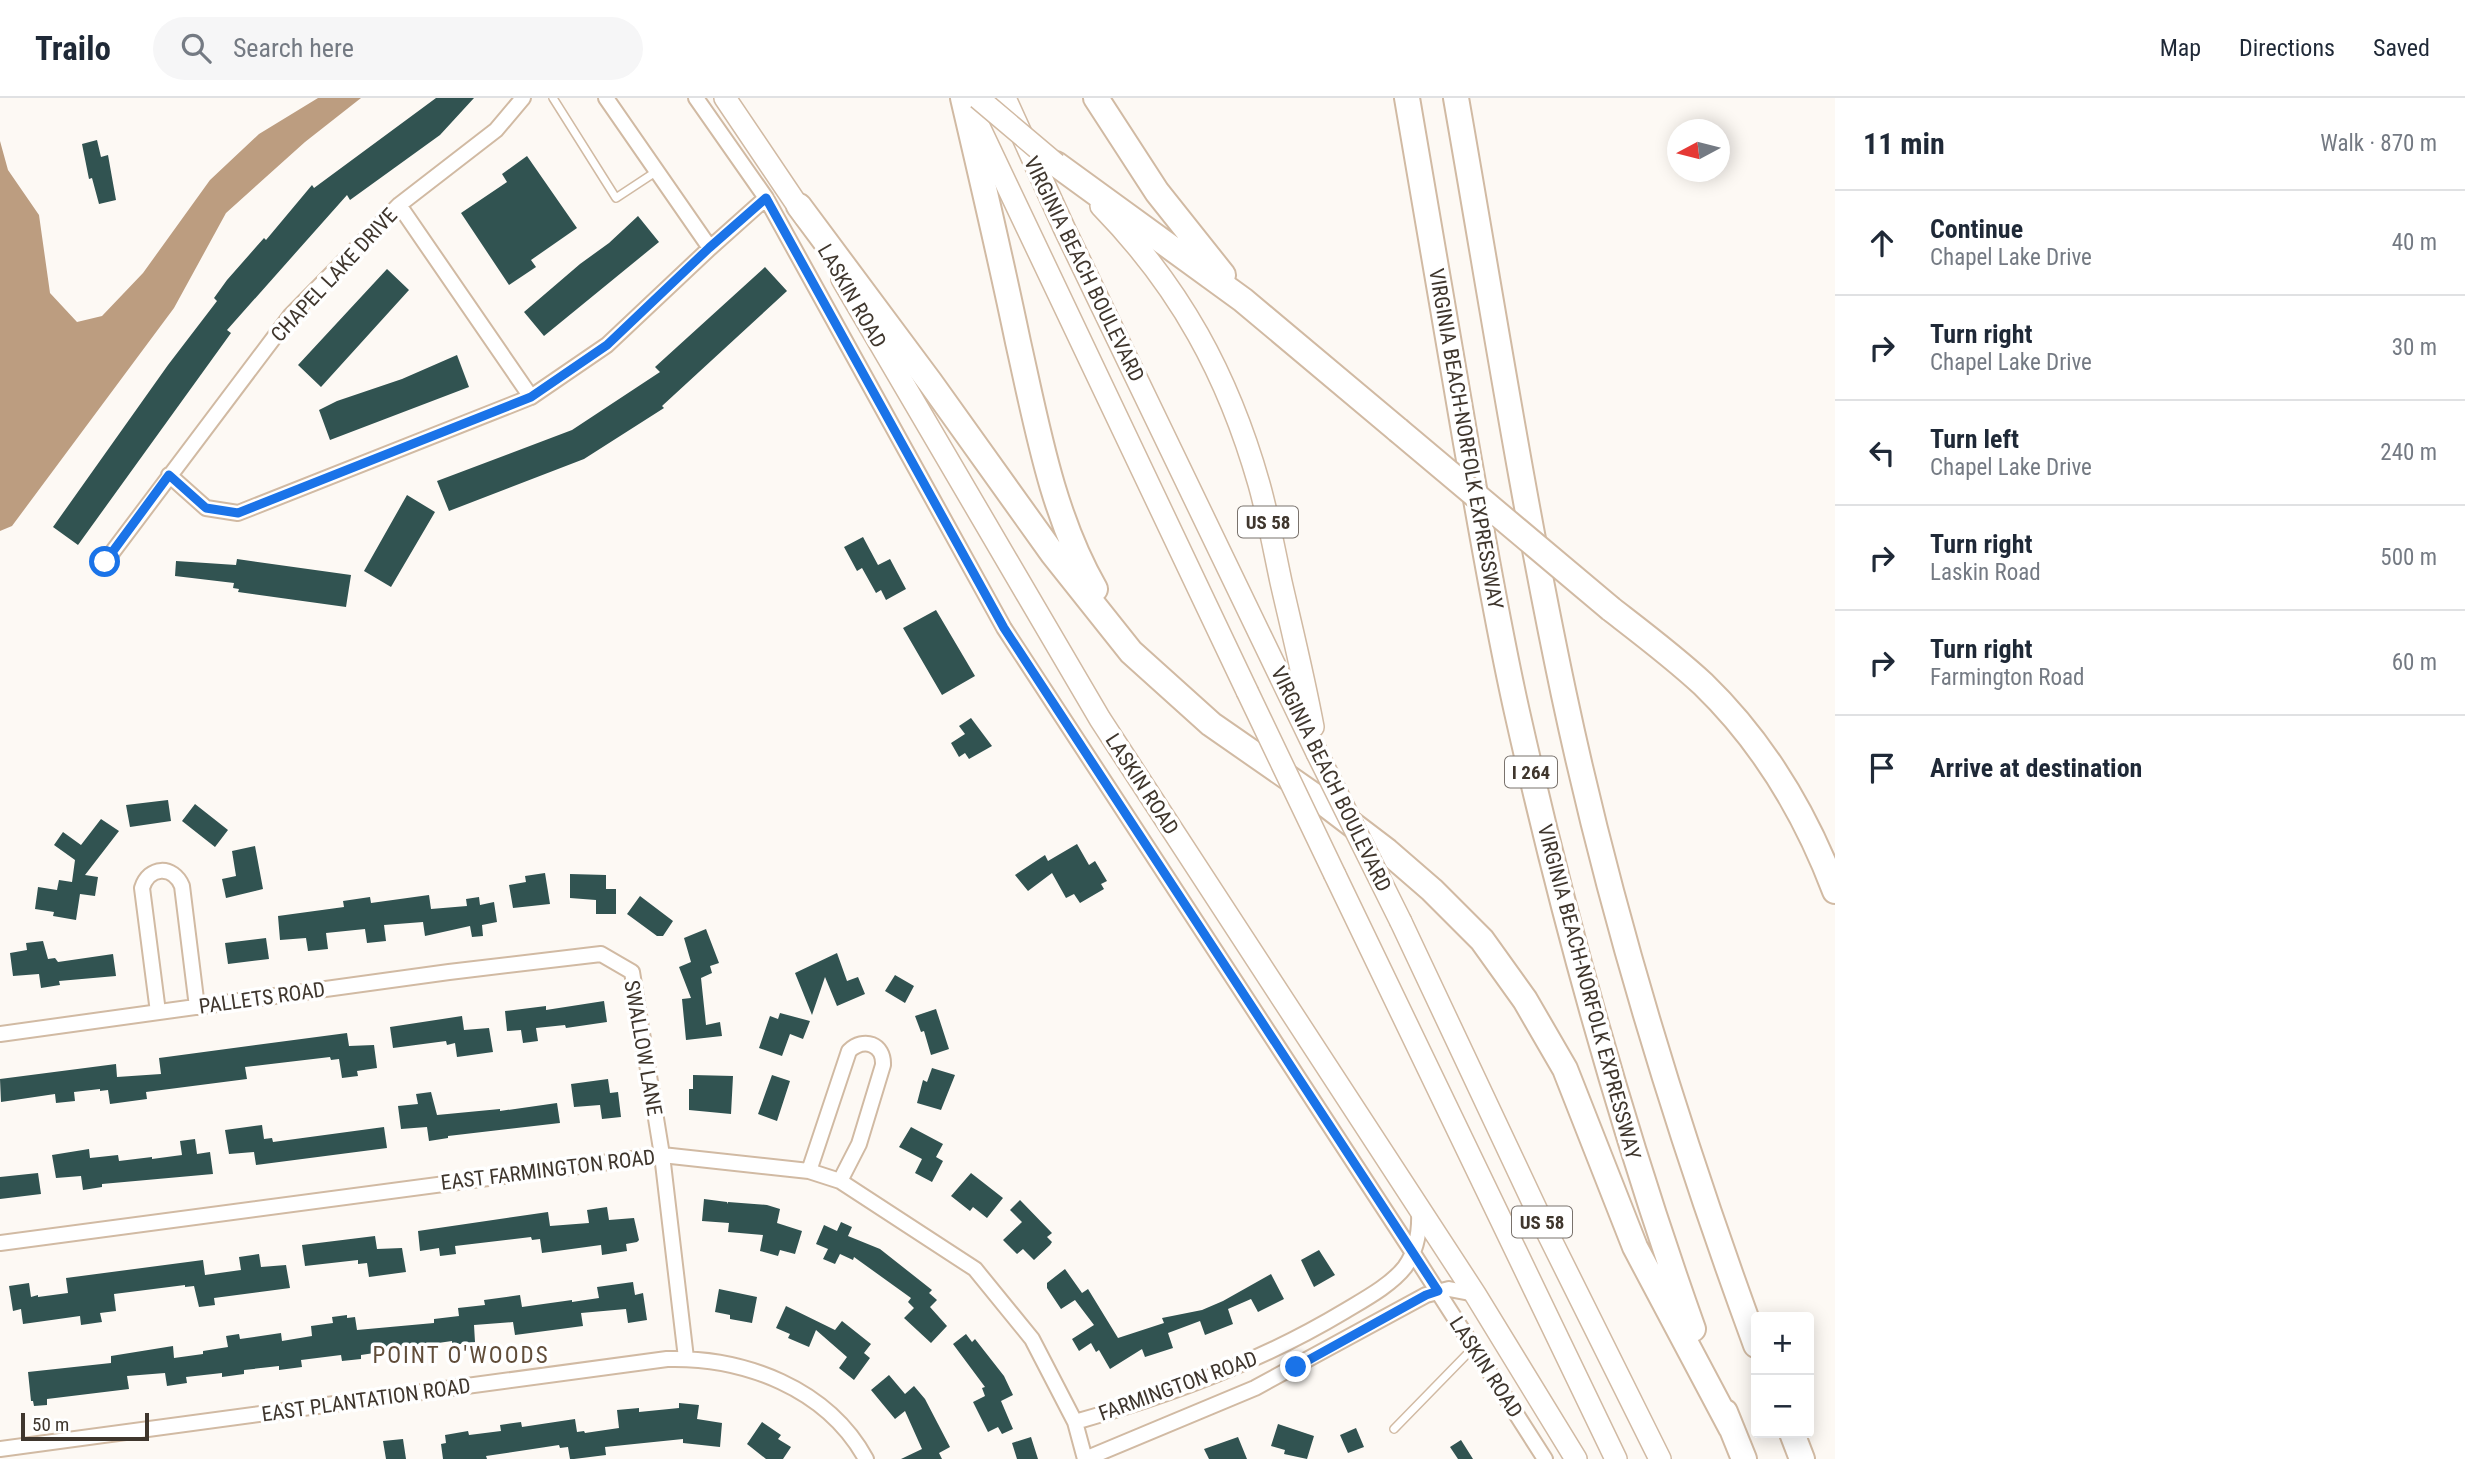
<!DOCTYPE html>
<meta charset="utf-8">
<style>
body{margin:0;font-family:"Roboto Condensed",sans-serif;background:#f6f6f7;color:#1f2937}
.controls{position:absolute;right:21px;bottom:21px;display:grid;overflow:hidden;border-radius:7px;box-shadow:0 4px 18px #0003}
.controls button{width:63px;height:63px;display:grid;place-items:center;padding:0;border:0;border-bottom:2px solid #e0e1e3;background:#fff;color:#1f2937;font:35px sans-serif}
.compass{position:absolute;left:1667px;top:21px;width:63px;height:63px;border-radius:50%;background:#fff;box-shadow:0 4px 18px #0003;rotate:263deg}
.scale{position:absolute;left:21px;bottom:18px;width:128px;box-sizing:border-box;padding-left:7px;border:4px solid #3f362d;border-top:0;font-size:19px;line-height:24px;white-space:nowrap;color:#3f362d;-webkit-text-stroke:5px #fff;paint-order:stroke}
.stop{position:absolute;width:21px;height:21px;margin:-16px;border:5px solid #1a73e8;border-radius:50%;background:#fff}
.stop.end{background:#1a73e8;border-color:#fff;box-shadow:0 2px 7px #0008}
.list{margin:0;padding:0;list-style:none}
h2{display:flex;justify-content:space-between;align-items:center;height:91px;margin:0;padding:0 28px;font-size:30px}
h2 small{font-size:23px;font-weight:400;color:#747a83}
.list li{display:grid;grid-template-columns:46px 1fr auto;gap:21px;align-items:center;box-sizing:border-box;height:105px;padding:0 28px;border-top:2px solid #e0e1e3}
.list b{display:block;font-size:26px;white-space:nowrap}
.list p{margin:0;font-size:23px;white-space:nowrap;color:#747a83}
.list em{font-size:23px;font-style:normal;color:#747a83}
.icon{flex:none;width:38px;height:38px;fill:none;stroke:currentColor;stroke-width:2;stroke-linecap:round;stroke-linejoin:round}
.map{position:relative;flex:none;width:1835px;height:1361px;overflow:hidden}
header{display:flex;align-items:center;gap:42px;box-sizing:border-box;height:98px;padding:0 35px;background:#fff;border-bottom:2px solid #e0e1e3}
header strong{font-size:33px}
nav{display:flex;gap:38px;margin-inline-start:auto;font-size:24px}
.search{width:490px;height:63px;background:#f6f6f7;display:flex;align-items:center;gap:18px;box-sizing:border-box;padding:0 24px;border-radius:38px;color:#747a83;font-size:26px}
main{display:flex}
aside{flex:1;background:#fff}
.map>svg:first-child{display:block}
.water{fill:#bc9d80}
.building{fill:#315351}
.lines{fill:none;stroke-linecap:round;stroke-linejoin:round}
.lane-casing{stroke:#d1baa3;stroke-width:10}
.street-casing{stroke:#d1baa3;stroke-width:18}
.primary-casing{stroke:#d1baa3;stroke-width:24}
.highway-casing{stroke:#d1baa3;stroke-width:28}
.lane{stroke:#fff;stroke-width:7}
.street{stroke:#fff;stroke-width:14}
.primary{stroke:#fff;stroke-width:21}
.highway{stroke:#fff;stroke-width:24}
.primary-bridge-casing{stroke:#d1baa3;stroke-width:24;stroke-linecap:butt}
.highway-bridge-casing{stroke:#d1baa3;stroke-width:28;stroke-linecap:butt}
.primary-bridge{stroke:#fff;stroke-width:21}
.highway-bridge{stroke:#fff;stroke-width:24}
.route{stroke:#1a73e8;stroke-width:9}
.labels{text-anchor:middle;stroke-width:7;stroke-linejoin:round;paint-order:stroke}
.shield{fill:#fff;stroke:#79726c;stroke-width:2}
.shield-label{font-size:19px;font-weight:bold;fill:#3f362d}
.street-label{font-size:21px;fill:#3f362d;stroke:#fff}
.neighbourhood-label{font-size:23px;letter-spacing:2px;fill:#614d39;stroke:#fff}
</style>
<header>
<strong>Trailo</strong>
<div class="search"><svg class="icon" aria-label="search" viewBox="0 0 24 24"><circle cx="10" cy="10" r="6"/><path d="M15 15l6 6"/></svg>Search here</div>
<nav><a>Map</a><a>Directions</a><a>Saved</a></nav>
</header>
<main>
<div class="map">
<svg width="1835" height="1361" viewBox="0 0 1835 1361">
<rect width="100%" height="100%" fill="#fdf9f4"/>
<path class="water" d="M318,0H361L305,44L226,115L174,210L12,428L0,433V43L8,72L39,117L50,195L77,224L102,218L143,175L210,82L259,36Z"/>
<path class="building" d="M436,0H474L440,37L350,102L347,97L227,232L231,235L78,447L53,429L168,267L217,203L214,200L227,182L264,140L266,142L312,87L314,90Z
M97,42L101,59L108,57L116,102L99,106L92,80L89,81L82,46Z
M527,58L577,130L531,162L536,169L509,187L461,115L507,84L502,76Z
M638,118L659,144L544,238L524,214L580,166L609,145Z
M765,169L787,193L662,308L664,310L584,361L449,413L437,383L572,332L660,274L655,269Z
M387,171L409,192L321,289L298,267Z
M457,257L469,289L330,342L319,312L337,303L402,281Z
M407,397L435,414L391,489L364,473Z
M863,439L878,467L890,461L906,491L886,502L881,492L876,495L862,470L857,473L844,449Z
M237,461L351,477L346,509L238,494L239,491L233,490L234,485L175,478L176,463L236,467Z
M936,512L975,578L942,597L903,530Z
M971,620L992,648L969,661L965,655L959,659L951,645L965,636L959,628Z
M168,702L171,723L130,729L126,707Z
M195,706L228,732L215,749L182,723Z
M101,721L119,733L85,777L98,779L95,798L80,796L76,822L53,818L54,814L35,811L38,789L57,792L59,782L72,784L75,762L54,747L63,734L81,747Z
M1077,746L1089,767L1095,763L1107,783L1101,786L1104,791L1080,805L1074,796L1066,800L1052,775L1028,793L1015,777L1045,757L1048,763Z
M255,748L263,791L226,800L222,781L236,778L232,753Z
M545,775L550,806L513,810L509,787L526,784L525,778Z
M570,776L606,777V791H616V816H596V802L570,800Z
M429,797L431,811L467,808L466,801L479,799L480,807L494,804L497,824L482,827L483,838L472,839L470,828L425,838L423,824L384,827L386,843L367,845L365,831L326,835L328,851L308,853L306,840L280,842L278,818L344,809L343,803L370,799L371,805Z
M640,798L673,823L663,838H657L627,816Z
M706,831L719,865L710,868L712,875L701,880L706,927L720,924L722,938L686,942L682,901L691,900L679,869L691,864L684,840Z
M266,840L269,861L228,866L225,845Z
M43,843L48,861L55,860L58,864L113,856L116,878L59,883L60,887L41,890L39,876L13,878L10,855L27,852L26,845Z
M837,855L847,883L858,879L865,896L837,908L825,879L812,917L795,875Z
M895,877L914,888L905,905L885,893Z
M604,903L607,924L566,930L565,927L536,930L538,943L523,945L521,932L507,933L505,913L546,908V912Z
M936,911L949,951L931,957L924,933L921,934L915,918Z
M780,915L810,923L803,941L790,936L782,958L759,950L770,918L778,921Z
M462,918L464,932L489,930L493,954L457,959L455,945L447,947L446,943L393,950L390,929Z
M347,935L349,948L374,947L377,970L357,973L358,978L342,980L339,961L331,962L330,959L245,969L247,981L146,994L147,1001L110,1006L108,992L100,993V991L74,994L75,1003L56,1005L55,996L1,1004L0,981L116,966L117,979L161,976L159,960Z
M932,970L955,977L941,1012L917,1005L923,982L927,984Z
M693,977L733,978L731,1016L689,1012V991H693Z
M772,977L790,983L777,1023L758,1016Z
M608,981L610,995L618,994L621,1019L602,1021L600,1007L574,1009L571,986Z
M431,994L437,1017L500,1011V1013L557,1005L560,1025L448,1038V1040L429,1043L427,1029L401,1031L398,1008L418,1006L416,996Z
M262,1027L264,1041L272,1040L273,1044L384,1029L387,1050L256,1067L254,1054L229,1056L225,1032Z
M911,1029L943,1046L936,1059L943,1063L932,1084L915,1075L922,1061L899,1049Z
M195,1041L197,1056L210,1054L213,1076L102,1086V1089L83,1092L81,1078L56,1080L52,1057L89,1051L90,1060L118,1057L119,1063L152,1059V1061L182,1057L180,1043Z
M38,1075L41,1096L0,1101V1079Z
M971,1075L1003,1100L987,1120L973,1109L970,1113L951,1098Z
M704,1101L727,1104V1106L728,1104L767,1107L780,1111L777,1125L802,1133L795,1156L780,1152L778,1158L760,1153L763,1137L728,1134L729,1125L702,1123Z
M1020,1102L1052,1135L1047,1139L1052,1144L1050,1147L1034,1162L1023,1151L1017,1156L1003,1142L1022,1124L1010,1112Z
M607,1109L609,1122L634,1120L639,1142L637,1144L626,1146L627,1153L602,1157L601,1147L542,1155L540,1141L532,1142L531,1139L455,1148L456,1156L440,1158L439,1150L420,1153L418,1133L548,1114L550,1128L589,1125L587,1112Z
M841,1124L852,1129L848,1138L880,1151L932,1192L929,1195L937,1202L930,1209L947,1228L931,1245L904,1220L914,1210L908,1204L911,1200L854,1159L853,1162L840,1156L835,1166L823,1161L828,1151L816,1146L824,1127L837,1133Z
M375,1138L377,1151L402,1150L406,1174L369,1179L367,1165L358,1166V1162L305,1168L302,1147Z
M1319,1152L1335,1177L1314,1189L1301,1162Z
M259,1156L261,1169L286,1167L290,1190L214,1200L215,1207L199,1209L194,1188L185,1189V1187L114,1196L116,1213L100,1215L102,1224L81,1227L80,1218L23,1226L21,1211L13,1213L9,1188L29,1185L31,1199L38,1197V1199L68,1195L66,1180L203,1162L205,1177L241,1172L239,1159Z
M1065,1171L1082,1195L1088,1191L1118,1240L1164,1225L1162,1220L1202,1212L1223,1203L1271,1176L1284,1201L1258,1214L1251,1201L1228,1211L1233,1226L1205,1237L1200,1223L1168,1235L1173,1250L1145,1259L1142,1251L1110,1271L1099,1252L1096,1254L1091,1245L1079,1253L1072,1241L1094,1227L1075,1202L1061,1211L1047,1190V1185Z
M633,1184L635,1197L643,1195L647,1222L628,1225L626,1211L581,1215L583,1228L515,1237L513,1224L474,1227L475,1244L452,1247V1243L417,1248L418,1253L395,1256L394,1252L361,1257V1261L342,1263L341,1257L301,1262L302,1269L279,1272V1268L244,1272V1276L222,1279V1275L186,1279L187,1285L167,1288L165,1275L127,1278L129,1291L47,1301V1307L34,1308L33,1303H31L28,1274L111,1265V1258L173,1248L174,1260L203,1256V1253L228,1249L226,1238L239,1236L240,1241L281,1235L282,1243L312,1238L311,1228L333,1225L332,1219L347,1217V1220L355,1219L357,1232L434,1225V1221L459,1218L458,1210L485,1207L484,1202L520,1197L522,1209L572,1202V1204L599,1200L597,1189Z
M719,1191L757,1199L752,1225L730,1221V1217L715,1214Z
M786,1208L835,1232L842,1223L871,1246L864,1255L870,1260L854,1282L839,1270L847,1259L816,1232L809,1249L788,1240L790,1236L776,1230Z
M966,1236L972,1244L975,1241L1004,1278L1013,1297L1001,1303L1013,1331L1002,1336L998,1329L988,1334L973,1304L985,1298L982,1290L985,1289L953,1246Z
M889,1277L905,1296L914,1288L925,1301L950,1349L939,1355L942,1361H901L922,1351L905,1313L895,1321L871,1292Z
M679,1305L699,1307L697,1321L722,1325L720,1349L683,1345V1341L605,1349L606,1357L574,1361H570L568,1349L560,1350L559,1347L486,1358L487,1361H443L441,1346L446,1345L445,1337L468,1333L469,1337L501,1333L500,1327L521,1324L522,1329L575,1321L577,1334L584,1333L585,1335L619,1330L617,1312L639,1310V1314L679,1310Z
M762,1324L781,1337L778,1341L791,1349L783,1361H766L747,1346Z
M1278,1326L1314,1338L1307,1361L1284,1356L1285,1352L1271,1348Z
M1356,1330L1364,1349L1348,1355L1340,1337Z
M1031,1339L1038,1361H1017L1012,1345Z
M1238,1339L1247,1361H1209L1204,1351Z
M403,1341L406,1361H386L383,1343Z
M1461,1342L1473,1361H1458L1450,1349Z"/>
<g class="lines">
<defs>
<path id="lane" d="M553,0L616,100L657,73
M1394,1331L1473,1250"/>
<path id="street" d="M606,0L710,150
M696,0L766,100L1004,530L1413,1155L1545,1361
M399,107L531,299
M169,377L206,410L238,415L531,299L607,247L710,150L766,100
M105,464L291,217L399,107L496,32L523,0
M158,914L142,790C149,768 173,767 182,788L197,909
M0,936L449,874L601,856L632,874L662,1057L686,1260
M809,1073L849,953C864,939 884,946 883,967L859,1046L840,1083
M0,1145L662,1057L809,1073L840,1083L975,1171L1032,1241L1075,1324L1085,1361
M1075,1324C1170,1297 1260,1264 1345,1213C1365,1201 1391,1187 1405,1169C1417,1152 1420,1133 1419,1113
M0,1351L667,1261C744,1259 827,1290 866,1361
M1085,1361L1255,1290L1426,1197L1449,1191L1475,1196"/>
<path id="primary" d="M725,0L806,120
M1005,0L1065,132L1317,655
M974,18L1247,593
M1101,108C1180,189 1228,277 1259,386C1268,418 1274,451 1281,484C1292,532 1304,580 1313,629
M842,181L1100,621L1475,1196L1576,1361
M1335,777L1616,1361
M1401,824L1546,1132L1660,1361"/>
<path id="highway" d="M963,0C982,81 1001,162 1018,244C1037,328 1052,416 1095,491
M1096,0L1157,94L1223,177
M1407,0C1426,115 1446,230 1466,345C1482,435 1497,525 1517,614C1564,823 1621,1029 1693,1231
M1456,0C1491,199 1522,399 1564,597C1611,818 1678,1035 1756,1247
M1056,66L1243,202L1398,332
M799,108L930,284L1053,456L1131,554L1211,626L1316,699L1387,753L1432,792L1482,842L1525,902L1565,971L1635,1149L1731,1330
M1611,511C1642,535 1674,559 1703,586C1764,645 1805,714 1835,793
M1725,1314L1744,1361
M1792,1335L1802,1361"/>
</defs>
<use href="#lane" class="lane-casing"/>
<use href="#street" class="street-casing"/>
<use href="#primary" class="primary-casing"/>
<use href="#highway" class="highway-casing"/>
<use href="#lane" class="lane"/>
<use href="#street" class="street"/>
<use href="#primary" class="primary"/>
<use href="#highway" class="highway"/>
<defs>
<path id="primary-bridge" d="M978,0L1056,66
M1247,593L1335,777
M1317,655L1401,824"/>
<path id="highway-bridge" d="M1398,332L1611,511"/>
</defs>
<use href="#primary-bridge" class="primary-bridge-casing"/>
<use href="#highway-bridge" class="highway-bridge-casing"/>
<use href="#primary-bridge" class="primary-bridge"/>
<use href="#highway-bridge" class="highway-bridge"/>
</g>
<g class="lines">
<path class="route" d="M105,464L169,377L206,410L238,415L531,299L607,247L709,150L766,100L1004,530L1438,1193L1426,1197L1296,1269"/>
</g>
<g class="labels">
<g class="shield">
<rect x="1238" y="408.5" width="60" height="31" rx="5"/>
<rect x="1505" y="658.5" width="52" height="31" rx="5"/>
<rect x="1512" y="1108.5" width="60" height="31" rx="5"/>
</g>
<g class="shield-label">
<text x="1268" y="431">US 58</text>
<text x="1531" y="681">I 264</text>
<text x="1542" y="1131">US 58</text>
</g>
<g class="street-label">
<text transform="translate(1084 171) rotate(64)" y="7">VIRGINIA BEACH BOULEVARD</text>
<text transform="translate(334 177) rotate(-47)" y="7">CHAPEL LAKE DRIVE</text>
<text transform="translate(852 198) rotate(60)" y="7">LASKIN ROAD</text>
<text transform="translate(1466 341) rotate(80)" y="7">VIRGINIA BEACH-NORFOLK EXPRESSWAY</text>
<text transform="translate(1331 681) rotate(64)" y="7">VIRGINIA BEACH BOULEVARD</text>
<text transform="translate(1142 686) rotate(57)" y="7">LASKIN ROAD</text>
<text transform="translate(1589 894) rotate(75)" y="7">VIRGINIA BEACH-NORFOLK EXPRESSWAY</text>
<text transform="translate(262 900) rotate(-8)" y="7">PALLETS ROAD</text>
<text transform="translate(643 950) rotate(80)" y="7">SWALLOW LANE</text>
<text transform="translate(548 1072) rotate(-7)" y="7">EAST FARMINGTON ROAD</text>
<text transform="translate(1486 1269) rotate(57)" y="7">LASKIN ROAD</text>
<text transform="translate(1178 1288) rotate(-20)" y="7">FARMINGTON ROAD</text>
<text transform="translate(366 1302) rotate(-8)" y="7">EAST PLANTATION ROAD</text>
</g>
<g class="neighbourhood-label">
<text x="461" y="1265">POINT O'WOODS</text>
</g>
</g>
</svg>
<div class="controls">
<button>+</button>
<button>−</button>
</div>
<svg class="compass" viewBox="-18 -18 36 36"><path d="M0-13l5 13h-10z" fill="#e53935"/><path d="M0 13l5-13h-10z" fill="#747a83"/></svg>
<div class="scale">50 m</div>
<div class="stop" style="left:105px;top:464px"></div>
<div class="stop end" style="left:1296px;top:1269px"></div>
</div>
<aside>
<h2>11 min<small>Walk · 870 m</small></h2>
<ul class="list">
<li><svg class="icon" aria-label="ahead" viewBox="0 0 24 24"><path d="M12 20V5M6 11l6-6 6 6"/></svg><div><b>Continue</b><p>Chapel Lake Drive</p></div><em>40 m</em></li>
<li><svg class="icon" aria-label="right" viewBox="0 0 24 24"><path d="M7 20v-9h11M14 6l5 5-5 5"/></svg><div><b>Turn right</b><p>Chapel Lake Drive</p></div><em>30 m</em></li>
<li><svg class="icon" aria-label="left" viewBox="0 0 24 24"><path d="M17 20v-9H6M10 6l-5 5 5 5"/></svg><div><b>Turn left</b><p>Chapel Lake Drive</p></div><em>240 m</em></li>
<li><svg class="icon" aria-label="right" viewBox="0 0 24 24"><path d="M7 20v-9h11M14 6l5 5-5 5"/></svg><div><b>Turn right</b><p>Laskin Road</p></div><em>500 m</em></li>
<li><svg class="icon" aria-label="right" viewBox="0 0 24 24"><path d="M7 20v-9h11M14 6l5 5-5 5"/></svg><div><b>Turn right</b><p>Farmington Road</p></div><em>60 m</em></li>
<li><svg class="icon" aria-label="arrive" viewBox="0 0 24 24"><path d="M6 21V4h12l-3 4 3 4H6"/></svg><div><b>Arrive at destination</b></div></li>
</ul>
</aside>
</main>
